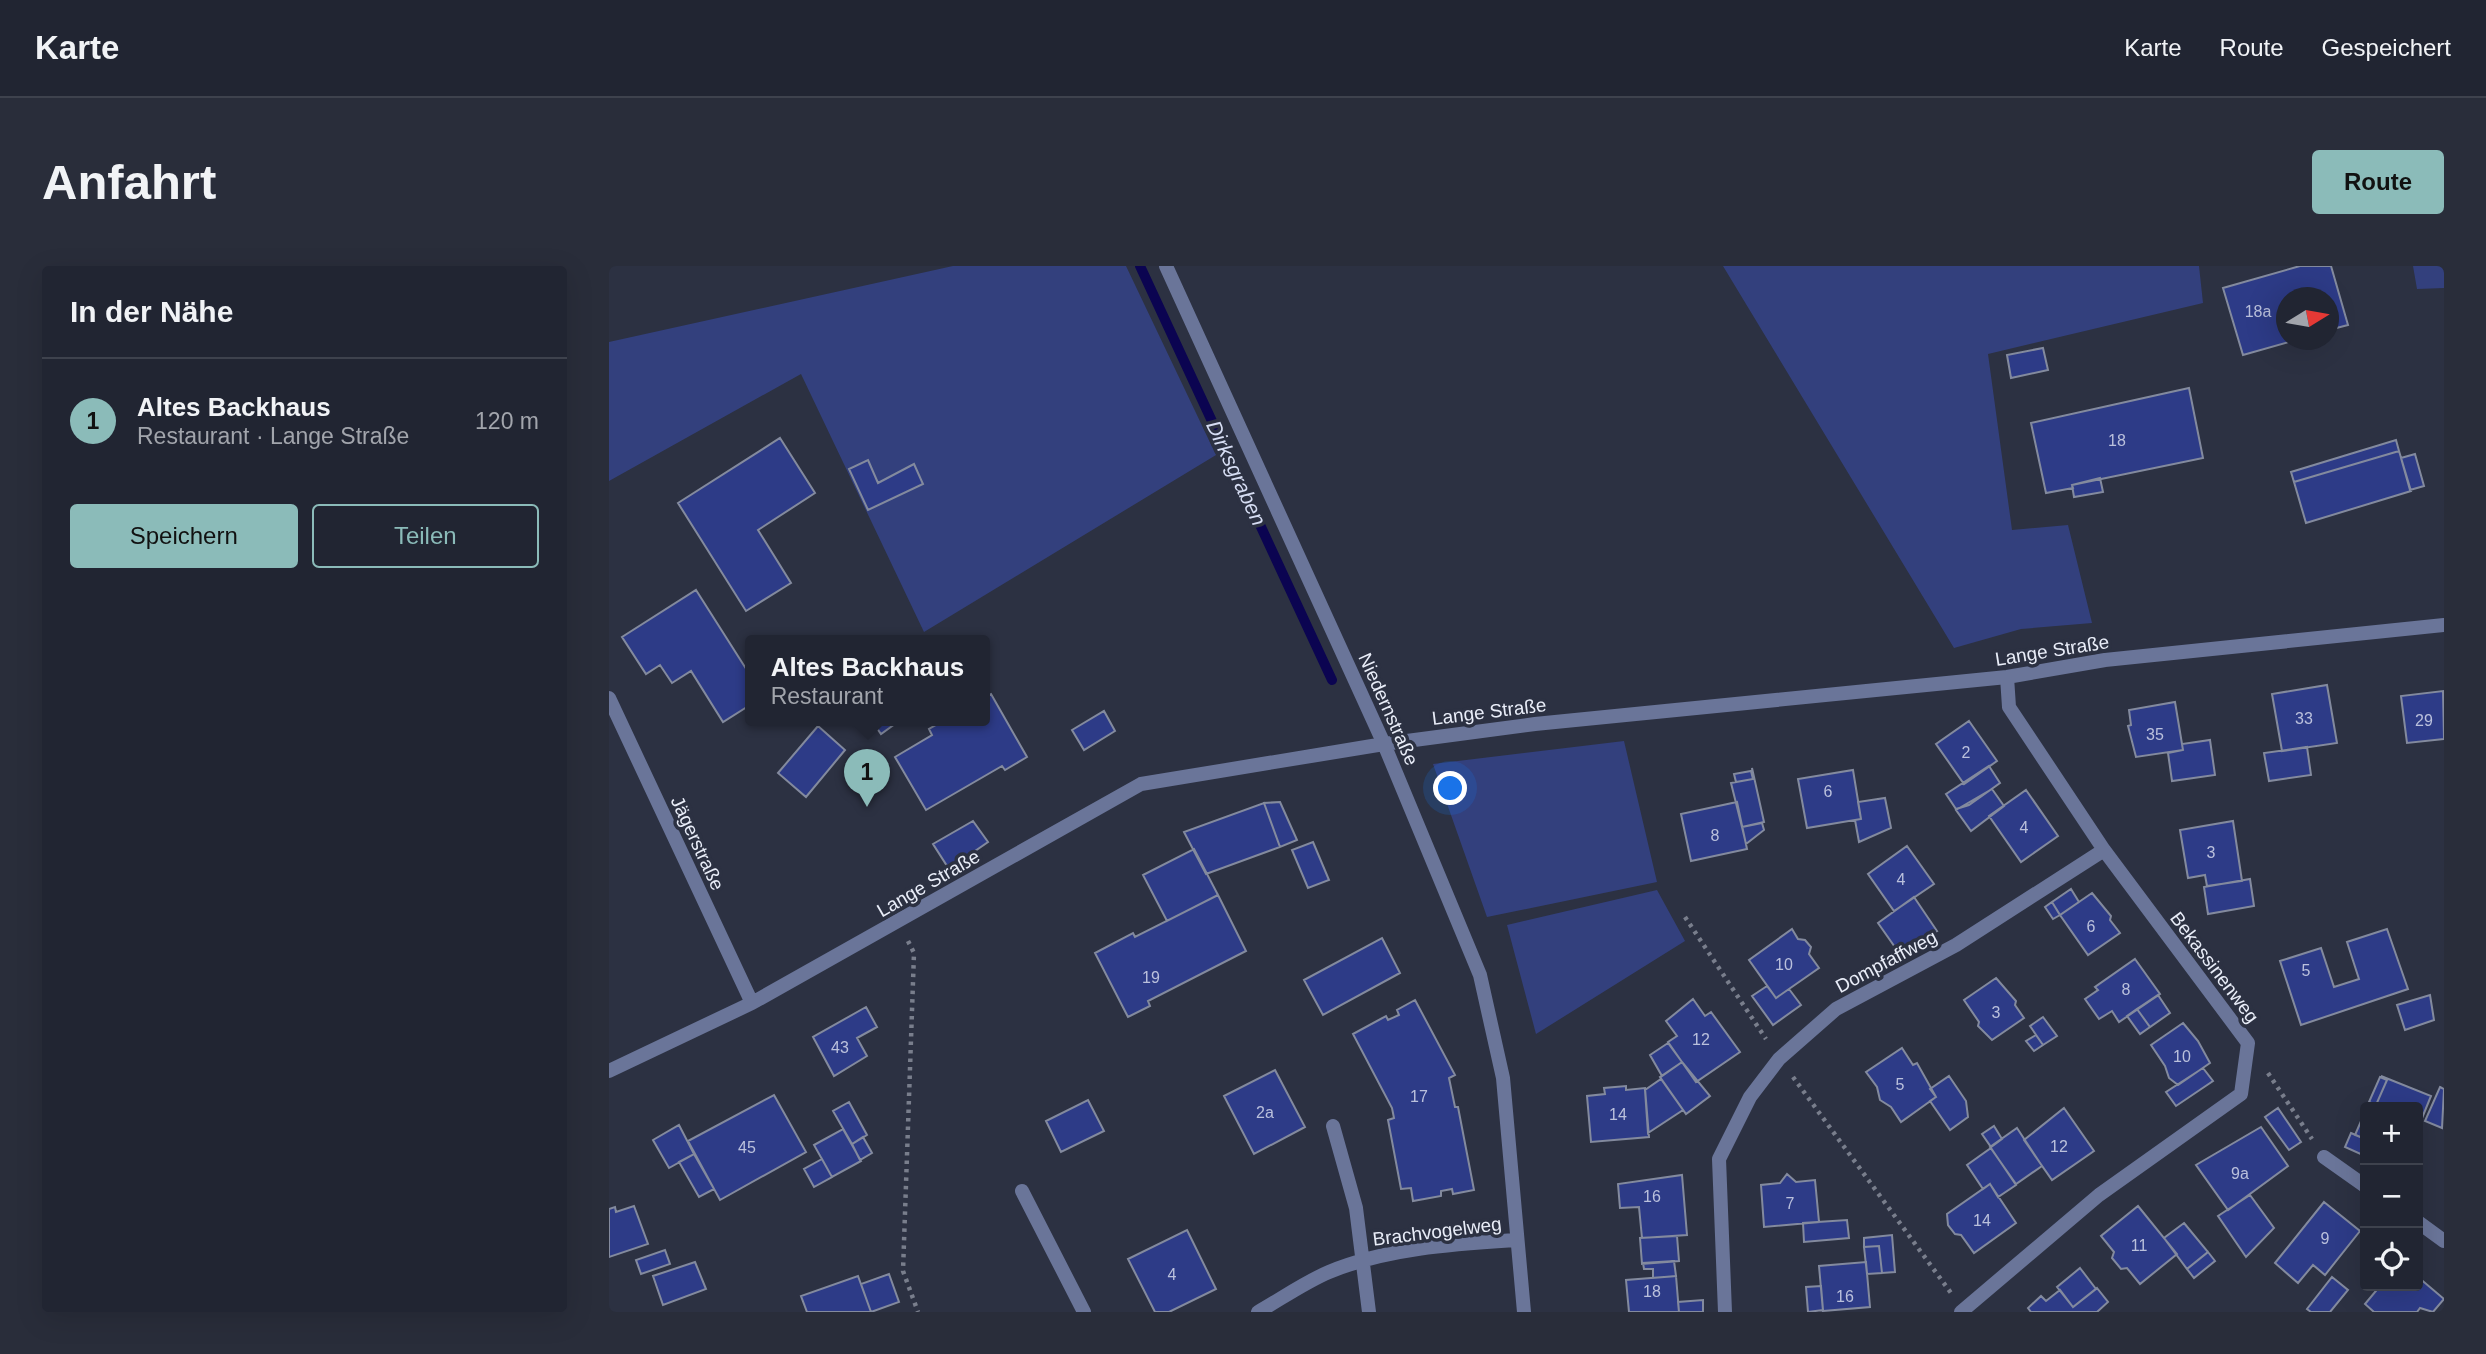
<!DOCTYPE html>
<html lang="de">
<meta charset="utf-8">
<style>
body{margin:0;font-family:Helvetica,sans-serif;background:#292d3a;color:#f1f3f6}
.controls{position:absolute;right:21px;bottom:21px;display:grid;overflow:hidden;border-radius:7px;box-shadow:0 7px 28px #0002}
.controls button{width:63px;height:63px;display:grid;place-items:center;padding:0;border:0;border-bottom:2px solid #3e424d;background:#212532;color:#f1f3f6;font:35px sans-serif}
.compass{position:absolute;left:1667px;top:21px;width:63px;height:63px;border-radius:50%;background:#212532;box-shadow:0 7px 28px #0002;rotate:79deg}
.you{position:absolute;left:842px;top:523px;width:24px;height:24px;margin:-18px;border:5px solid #fff;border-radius:50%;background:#1a73e8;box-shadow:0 0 0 10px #1a73e833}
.badge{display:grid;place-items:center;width:46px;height:46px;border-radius:50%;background:#8bbbb9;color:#111;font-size:23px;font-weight:700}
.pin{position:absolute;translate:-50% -58px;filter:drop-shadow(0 2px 4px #0008)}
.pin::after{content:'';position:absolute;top:37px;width:24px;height:21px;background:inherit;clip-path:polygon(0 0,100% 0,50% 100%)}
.popup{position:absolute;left:136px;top:369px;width:245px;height:91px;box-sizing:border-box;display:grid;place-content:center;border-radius:7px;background:#212532;filter:drop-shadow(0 2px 5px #0005);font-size:23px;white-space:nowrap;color:#a2a5ac}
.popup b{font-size:26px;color:#f1f3f6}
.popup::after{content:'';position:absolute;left:50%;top:100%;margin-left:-14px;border:14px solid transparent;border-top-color:#212532}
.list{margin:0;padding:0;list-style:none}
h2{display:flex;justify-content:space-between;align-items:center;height:91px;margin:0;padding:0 28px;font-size:30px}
h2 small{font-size:23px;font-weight:400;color:#a2a5ac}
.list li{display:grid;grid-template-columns:46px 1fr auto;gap:21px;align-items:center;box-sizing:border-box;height:126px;padding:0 28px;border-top:2px solid #3e424d}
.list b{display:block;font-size:26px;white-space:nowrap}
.list p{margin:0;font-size:23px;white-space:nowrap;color:#a2a5ac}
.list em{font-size:23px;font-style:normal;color:#a2a5ac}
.actions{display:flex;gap:14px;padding:21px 28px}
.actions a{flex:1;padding:16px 0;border:2px solid #8bbbb9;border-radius:7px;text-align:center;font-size:24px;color:#8bbbb9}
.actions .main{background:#8bbbb9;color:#111}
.icon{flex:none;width:38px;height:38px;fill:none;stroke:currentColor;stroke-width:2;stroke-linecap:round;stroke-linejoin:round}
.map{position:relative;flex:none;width:1835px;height:1046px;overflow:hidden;border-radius:7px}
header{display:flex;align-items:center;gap:42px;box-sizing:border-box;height:98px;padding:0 35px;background:#212532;border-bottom:2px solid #3e424d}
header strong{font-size:33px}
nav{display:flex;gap:38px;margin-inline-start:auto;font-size:24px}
.intro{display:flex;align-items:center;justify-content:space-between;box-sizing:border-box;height:168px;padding:0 42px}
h1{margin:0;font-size:49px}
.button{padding:18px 32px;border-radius:7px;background:#8bbbb9;color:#111;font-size:24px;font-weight:700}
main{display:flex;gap:42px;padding:0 42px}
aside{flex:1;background:#212532;border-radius:7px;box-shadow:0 7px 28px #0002}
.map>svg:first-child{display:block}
.green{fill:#33407d}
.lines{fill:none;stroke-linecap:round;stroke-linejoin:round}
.stream{stroke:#0b0451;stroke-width:10}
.building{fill:#2d3b87;stroke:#838a9e;stroke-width:2}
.path{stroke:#797e8c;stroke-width:4.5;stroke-dasharray:3.5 5;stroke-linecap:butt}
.minor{stroke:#6a7599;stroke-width:14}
.labels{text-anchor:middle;stroke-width:7;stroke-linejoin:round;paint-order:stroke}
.number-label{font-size:16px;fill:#bac0dc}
.street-label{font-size:19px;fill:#e9edf8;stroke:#2c3142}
.water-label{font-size:21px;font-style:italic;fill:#d6ddf3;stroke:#2c3142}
</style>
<header>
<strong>Karte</strong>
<nav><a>Karte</a><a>Route</a><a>Gespeichert</a></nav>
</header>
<div class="intro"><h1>Anfahrt</h1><a class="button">Route</a></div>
<main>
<aside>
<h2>In der Nähe<small></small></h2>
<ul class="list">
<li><span class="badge">1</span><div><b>Altes Backhaus</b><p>Restaurant · Lange Straße</p></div><em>120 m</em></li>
</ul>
<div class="actions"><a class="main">Speichern</a><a>Teilen</a></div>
</aside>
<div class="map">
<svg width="1835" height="1046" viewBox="0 0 1835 1046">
<rect width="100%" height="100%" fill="#2c3142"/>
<path class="green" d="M344,0H517L607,189L315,366L192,108L0,215V76Z
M1114,0H1590L1594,37L1379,88L1403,264L1459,259L1483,357L1412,363L1345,382Z
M1804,0H1835V22L1808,23Z
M1015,475L1048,616L878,651L824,498Z
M1048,624L1076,675L927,768L898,659Z"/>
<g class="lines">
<path class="stream" d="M531,0L723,414"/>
</g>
<path class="building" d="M1691,0H1722L1739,59L1720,64V32H1678V74H1687L1634,89L1614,22Z
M1434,82L1439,104L1402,112L1398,89Z
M1580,122L1594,192L1463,219L1464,222L1437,227L1422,157Z
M171,172L206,227L149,264L182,317L137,345L69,237Z
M1787,174L1790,185L1685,216L1682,206Z
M1790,185L1802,225L1697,257L1685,216Z
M1806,188L1815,220L1801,224L1792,192Z
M259,194L269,217L305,198L314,218L259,244L240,203Z
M1491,212L1494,226L1465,231L1463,219Z
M87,324L141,409V439L114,456L82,405L63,417L51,399L37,408L13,371Z
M1718,419L1728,477L1673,485L1663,428Z
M1834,425L1835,473L1798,477L1792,430Z
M382,428L418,491L396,504L393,500L317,544L286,491L323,469L320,463L334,455H375V432Z
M1566,436L1574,484L1527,491L1519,460L1522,459L1520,444Z
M495,445L506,465L475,484L463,464Z
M263,455H290L272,468Z
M1360,455L1388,495L1355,518L1327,478Z
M209,460L236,484L197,531L169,507Z
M1601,474L1606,509L1563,515L1559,487L1574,484L1573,478Z
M1698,481L1702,509L1660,515L1655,487Z
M1380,500L1391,517L1360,539L1347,543L1337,528Z
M1143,502L1155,556L1133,561L1122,517L1144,513Z
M1244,504L1252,553L1198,562L1189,513Z
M1142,505L1144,513L1127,516L1125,508Z
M1383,523L1395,540L1362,565L1347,544Z
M1417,524L1449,570L1412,596L1380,550Z
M1276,532L1282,562L1250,576L1246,554L1252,553L1249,536Z
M671,536L688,574L671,581L655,537Z
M1128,536L1138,583L1082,595L1072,548Z
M655,537L671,581L597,608L575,566Z
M364,555L379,576L340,603L324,578Z
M1624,555L1633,615L1598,620L1596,609L1579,612L1571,564Z
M1153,557L1155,564L1137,578L1133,561Z
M704,576L720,614L699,622L683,584Z
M1298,580L1325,618L1285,645L1259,608Z
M585,583L609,629L558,655L534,609Z
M1641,613L1645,640L1599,648L1595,621Z
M1462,623L1470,636L1451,649L1443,636Z
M1483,627L1502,650L1501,654L1511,667L1479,689L1451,649Z
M609,629L637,685L539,735L541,740L519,751L486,687L524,667L526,671Z
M1305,631L1328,665L1288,684L1269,657Z
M1443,636L1451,649L1444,653L1436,641Z
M1183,663L1189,673L1196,674L1202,681L1200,688L1210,702L1167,732L1140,694Z
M1778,663L1799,723L1692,759L1671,695L1712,682L1725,721L1750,713L1738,676Z
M773,672L791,707L714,749L695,714Z
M1526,693L1551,728L1510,756L1503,745L1490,753L1476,733L1489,724L1486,721Z
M1387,712L1407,735L1406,739L1415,752L1383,774L1369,760L1370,756L1355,734Z
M1158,720L1167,732L1180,723L1192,739L1164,759L1143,730Z
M1549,729L1561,747L1541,761L1528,743Z
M1821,729L1825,754L1796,764L1788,739Z
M1084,733L1096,750L1102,746L1131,786L1087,816L1059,776L1068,770L1057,755Z
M806,734L846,809L840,812L846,841H849L865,924L844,928L843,923L832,925V930L804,935L802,922L792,923L779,854L785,852L783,842L744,768L777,750L779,754L790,749L788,744Z
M257,741L268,761L248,772L258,790L225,810L204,771Z
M1528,743L1541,761L1531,768L1518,750Z
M1434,751L1448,770L1434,779L1421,760Z
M1574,757L1589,775L1601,797L1569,819L1560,812L1556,800L1542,779Z
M1427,769L1434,779L1425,785L1417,775Z
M1059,777L1073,796L1053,810L1041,789Z
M1293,782L1304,799L1308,797L1327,831L1292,856L1282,841L1271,834L1268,821L1257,806Z
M1073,796L1101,830L1077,848L1051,811Z
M1594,802L1604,815L1567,840L1557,826Z
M666,804L696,861L645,888L615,830Z
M1340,810L1357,835L1359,851L1341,864L1321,835L1327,831L1321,823Z
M1772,810L1822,830L1809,862V841H1758L1760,836L1767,839L1778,814Z
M1771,811L1778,814L1767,839L1760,836Z
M1052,813L1074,844L1039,867L1036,824Z
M1017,820V824L1036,822L1040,871L982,876L978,830L996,828L995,822Z
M1831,821L1835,823L1833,862L1816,855Z
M165,829L197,886L111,934L79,875Z
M479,834L495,865L452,886L437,855Z
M240,836L258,869L243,878L224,845Z
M1455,842L1485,885L1443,914L1415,874Z
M1669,842L1692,876L1680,884L1656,851Z
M1756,846V873L1746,869Z
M70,859L85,888L60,902L44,874Z
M1385,860L1393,873L1382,881L1373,868Z
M1652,861L1679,900L1619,944L1587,899Z
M1408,862L1433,900L1407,918L1381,881Z
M234,863L252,895L223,911L205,879Z
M1742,867L1756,873V890L1736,881Z
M254,871L263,887L251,894L243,878Z
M1382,882L1407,919L1389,931L1381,918L1374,923L1358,899Z
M85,888L105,923L90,931L70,896Z
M213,893L223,911L205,921L195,903Z
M1178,908L1187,916L1206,914L1210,956L1155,961L1152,919L1171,917Z
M1073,909L1078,969L1033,972L1030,941L1011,942L1009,918Z
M1381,918L1407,957L1365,987L1352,969L1346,968L1339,959L1338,948Z
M1641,929L1665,962L1637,991L1609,950Z
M1715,936L1751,965L1716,1009L1704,999L1689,1017L1666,997Z
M25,940L39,978L0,991V943L6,941L7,946Z
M1529,940L1568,988L1531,1018L1518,1002L1512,1003L1503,992L1505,986L1492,970Z
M1238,954L1240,972L1195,976L1194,957Z
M1575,957L1599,986L1578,1003L1555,972Z
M578,964L607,1023L560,1046H546L519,993Z
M1283,969L1286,1006L1273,1007L1270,980L1255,981V972Z
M1068,970L1070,995L1033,998L1031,972Z
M1270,980L1273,1007L1258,1008L1255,981Z
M56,984L61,998L32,1008L27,994Z
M1599,986L1606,995L1585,1012L1578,1003Z
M1065,995L1067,1010L1044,1012V1003H1035L1034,997Z
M86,996L97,1023L54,1039L44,1010Z
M1257,996L1261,1041L1214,1045L1210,1000Z
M1471,1002L1487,1023L1464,1041L1448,1021Z
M280,1008L290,1036L262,1046L252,1018Z
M249,1010L262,1046H198L192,1030Z
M1067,1010L1070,1046H1020L1017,1014Z
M1723,1011L1739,1024L1721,1046H1702L1698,1043Z
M1809,1011L1835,1033L1824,1046L1811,1042L1808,1046H1765L1756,1038L1771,1020H1809Z
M1212,1020L1214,1044L1199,1046L1197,1021Z
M1488,1022L1499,1036L1488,1046H1422L1419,1042L1432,1030L1437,1035L1451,1024L1464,1041Z
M1094,1034V1046H1070L1069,1036Z"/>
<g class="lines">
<path class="path" d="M1076,651L1157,773
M299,675L305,687L294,1005L309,1046
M1659,807L1703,873
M1184,811L1342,1027"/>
<path class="minor" d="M557,0L775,478L871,709L894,812L915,1046
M0,432L143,737
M0,805L143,737L532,518L775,478L926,458L1398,411L1496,394L1835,359
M724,860L747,942L760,1046
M1715,891L1756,920
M413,925L475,1046
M1809,956L1835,975
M649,1046C672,1033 696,1016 720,1006C778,982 846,978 907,974
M1116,1046L1110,893L1141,831L1170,793L1227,743L1347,679L1495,584
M1352,1046L1490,929L1632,828L1639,777L1495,584L1400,441L1398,411"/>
</g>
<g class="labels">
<g class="number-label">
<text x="1649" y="51">18a</text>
<text x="1508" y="180">18</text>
<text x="1695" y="458">33</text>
<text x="1815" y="460">29</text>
<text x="1546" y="474">35</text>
<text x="1357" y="492">2</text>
<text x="1219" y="531">6</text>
<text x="1415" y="567">4</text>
<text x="1106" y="575">8</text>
<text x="1602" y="592">3</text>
<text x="1292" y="619">4</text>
<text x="1482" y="666">6</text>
<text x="1175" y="704">10</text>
<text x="1697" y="710">5</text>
<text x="542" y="717">19</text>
<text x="1517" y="729">8</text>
<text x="1387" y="752">3</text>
<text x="1092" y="779">12</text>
<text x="231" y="787">43</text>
<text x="1573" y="796">10</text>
<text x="1291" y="824">5</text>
<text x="810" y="836">17</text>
<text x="656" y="852">2a</text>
<text x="1009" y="854">14</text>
<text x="1450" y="886">12</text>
<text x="138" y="887">45</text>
<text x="1631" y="913">9a</text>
<text x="1043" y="936">16</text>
<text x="1181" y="943">7</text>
<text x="1373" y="960">14</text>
<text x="1716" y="978">9</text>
<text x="1530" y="985">11</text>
<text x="563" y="1014">4</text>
<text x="1043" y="1031">18</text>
<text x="1236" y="1036">16</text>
</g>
<g class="street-label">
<text transform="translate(1443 384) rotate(-9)" y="7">Lange Straße</text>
<text transform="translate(780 443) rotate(66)" y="7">Niedernstraße</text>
<text transform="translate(880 445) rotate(-7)" y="7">Lange Straße</text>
<text transform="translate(89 577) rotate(65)" y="7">Jägerstraße</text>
<text transform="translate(319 617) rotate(-30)" y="7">Lange Straße</text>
<text transform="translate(1277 695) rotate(-28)" y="7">Dompfaffweg</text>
<text transform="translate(1606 701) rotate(53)" y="7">Bekassinenweg</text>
<text transform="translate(828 965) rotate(-7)" y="7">Brachvogelweg</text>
</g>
<g class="water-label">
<text transform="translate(627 207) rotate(65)" y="7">Dirksgraben</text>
</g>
</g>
</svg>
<div class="controls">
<button>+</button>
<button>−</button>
<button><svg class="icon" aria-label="locate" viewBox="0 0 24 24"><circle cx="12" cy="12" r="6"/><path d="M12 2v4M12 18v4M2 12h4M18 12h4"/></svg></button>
</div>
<svg class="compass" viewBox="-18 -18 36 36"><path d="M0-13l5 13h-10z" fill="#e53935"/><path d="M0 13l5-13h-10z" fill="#a2a5ac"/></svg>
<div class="you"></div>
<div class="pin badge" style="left:258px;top:541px">1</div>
<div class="popup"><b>Altes Backhaus</b>Restaurant</div>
</div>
</main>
